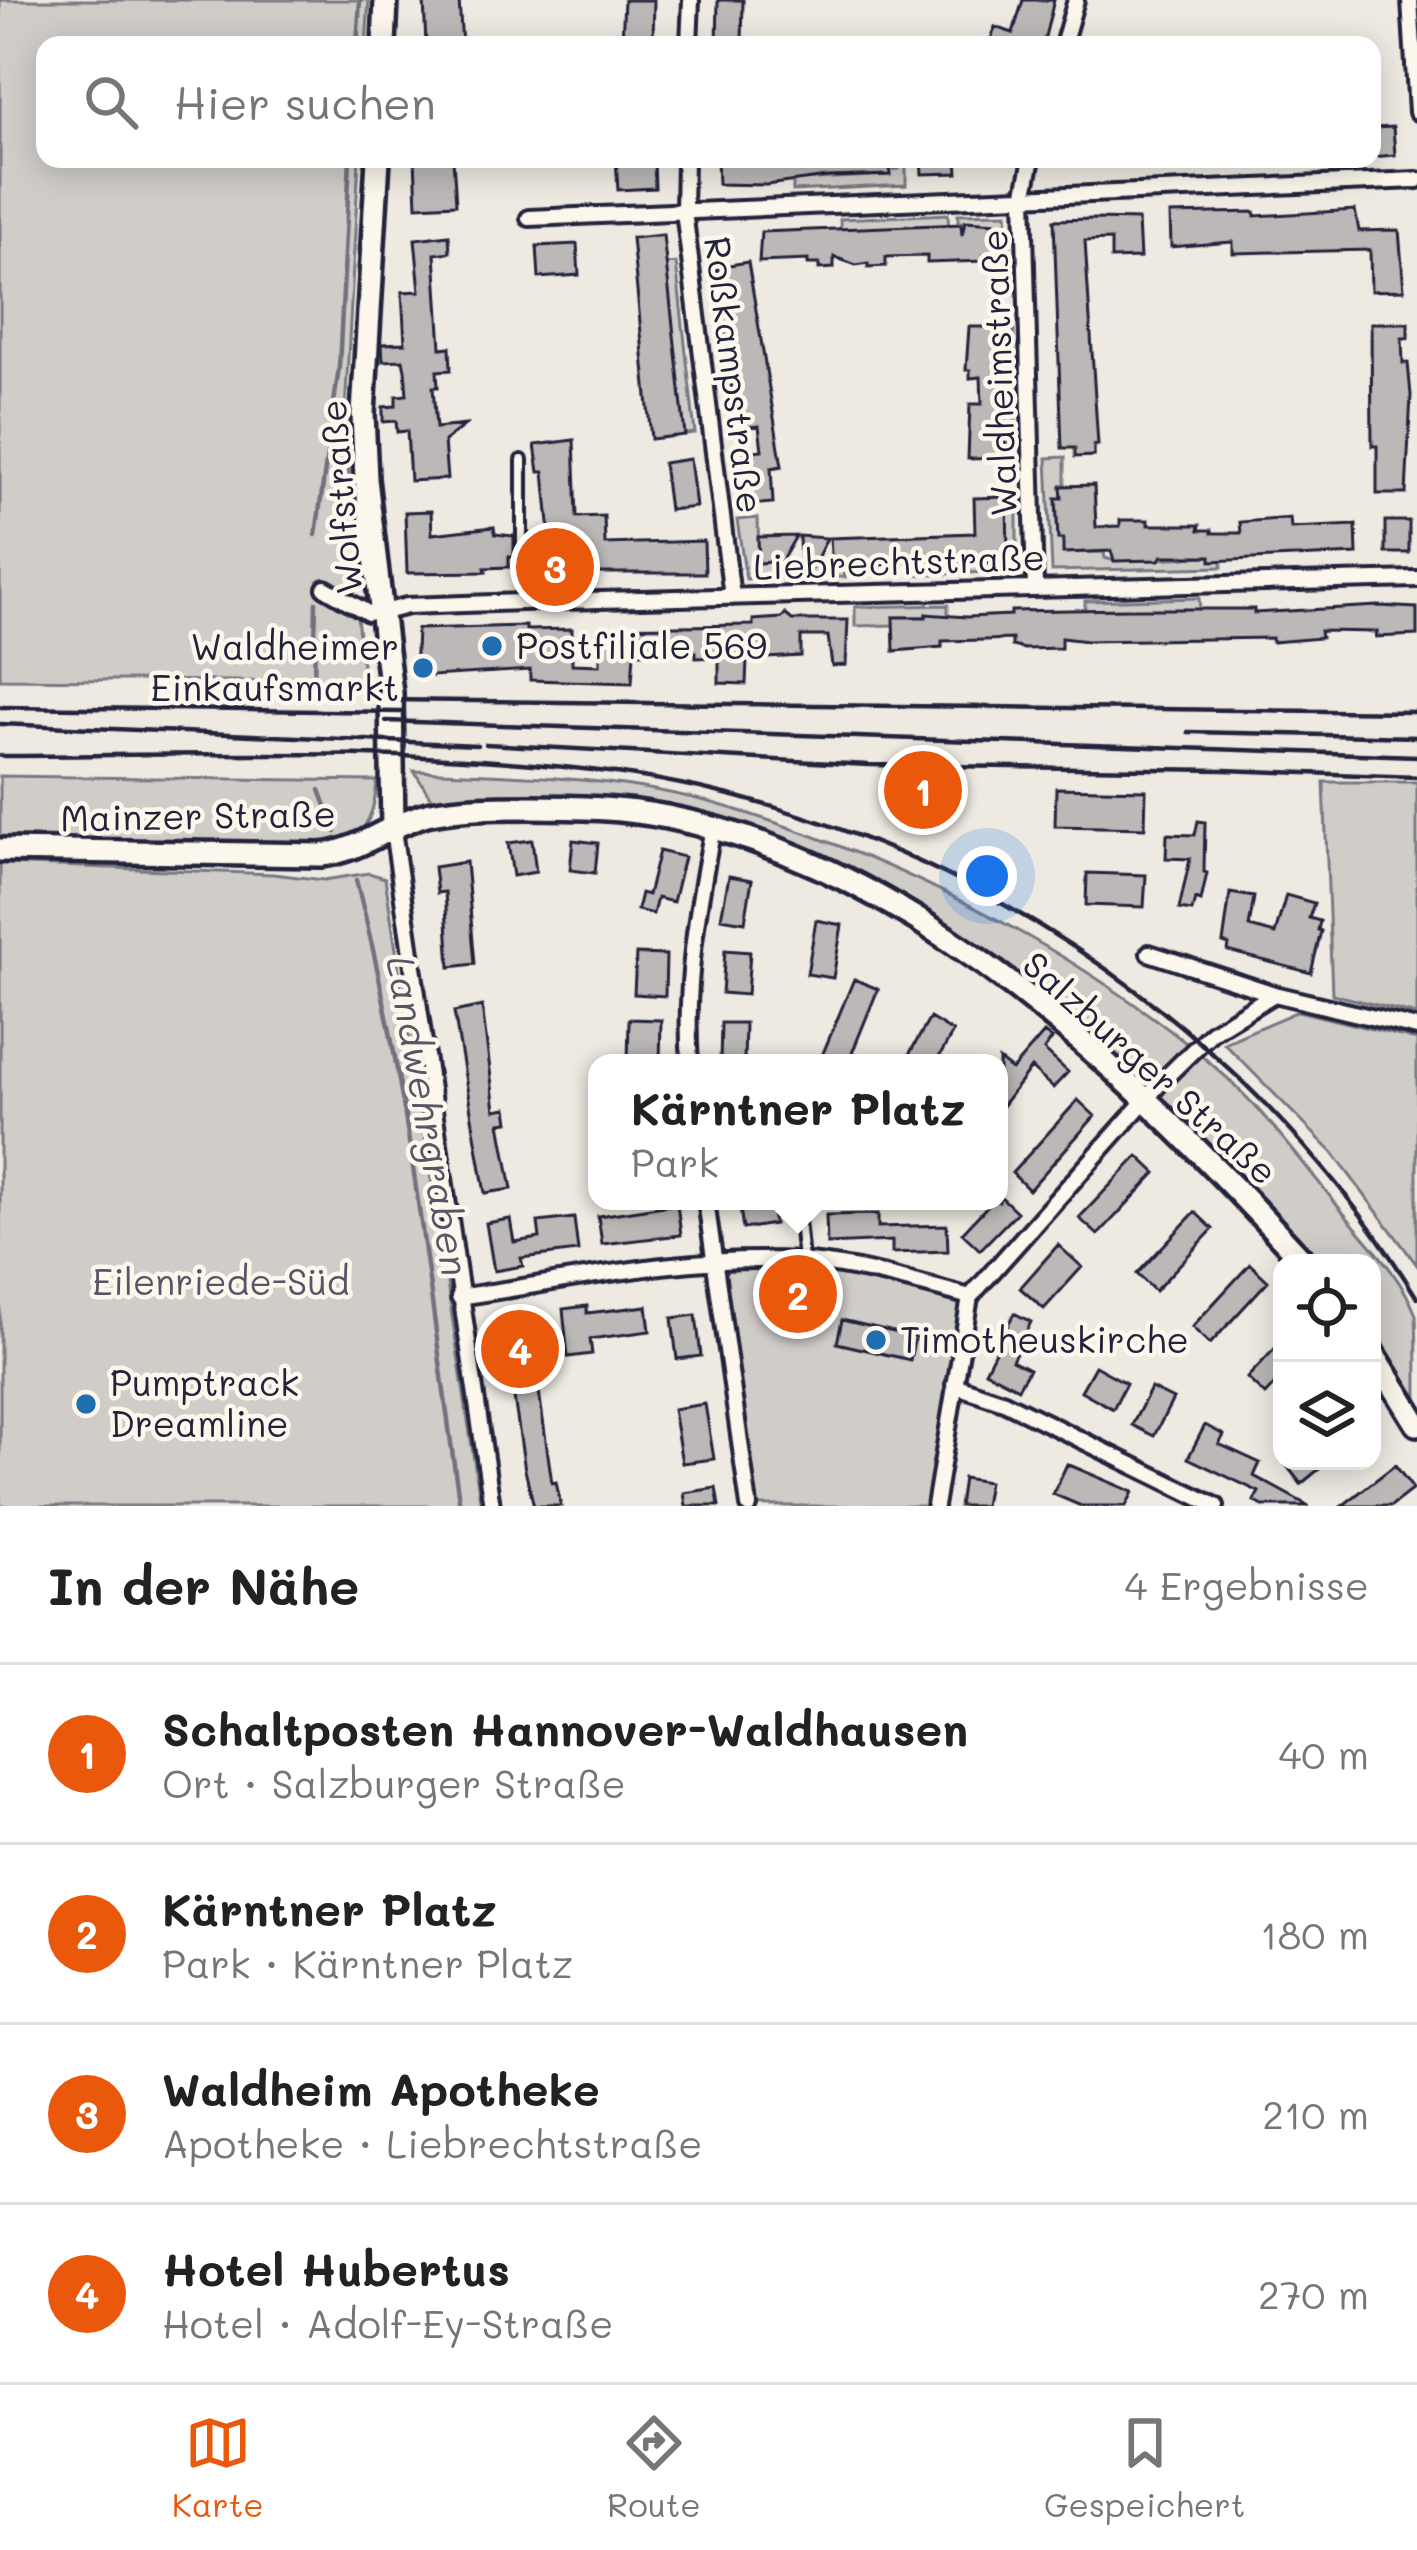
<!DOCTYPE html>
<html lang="de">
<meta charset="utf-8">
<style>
body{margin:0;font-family:Mali,sans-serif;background:#f6f6f6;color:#222}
.controls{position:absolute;right:36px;bottom:36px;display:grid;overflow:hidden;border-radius:24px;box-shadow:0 6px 30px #0003}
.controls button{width:108px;height:108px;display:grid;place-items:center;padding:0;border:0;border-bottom:3px solid #e0e0e0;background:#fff;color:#222;font:60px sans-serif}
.you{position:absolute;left:987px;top:876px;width:42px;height:42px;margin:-30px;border:9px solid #fff;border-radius:50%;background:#1a73e8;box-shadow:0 0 0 18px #1a73e833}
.badge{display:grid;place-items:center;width:78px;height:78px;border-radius:50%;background:#ea580c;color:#fff;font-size:39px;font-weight:700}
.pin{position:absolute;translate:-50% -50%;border:6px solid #fff;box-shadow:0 3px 12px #0006}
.popup{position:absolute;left:588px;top:1054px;width:420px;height:156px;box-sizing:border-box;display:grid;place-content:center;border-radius:24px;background:#fff;filter:drop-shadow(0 3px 9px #0005);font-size:39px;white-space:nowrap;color:#767676}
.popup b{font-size:45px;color:#222}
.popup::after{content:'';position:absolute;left:50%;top:100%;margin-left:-24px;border:24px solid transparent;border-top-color:#fff}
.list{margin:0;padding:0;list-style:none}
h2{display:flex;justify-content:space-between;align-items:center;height:156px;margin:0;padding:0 48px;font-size:51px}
h2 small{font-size:39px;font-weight:400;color:#767676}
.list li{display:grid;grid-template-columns:78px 1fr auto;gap:36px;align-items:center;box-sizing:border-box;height:180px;padding:0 48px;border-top:3px solid #e0e0e0}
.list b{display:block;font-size:45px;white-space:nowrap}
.list p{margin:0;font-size:39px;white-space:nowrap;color:#767676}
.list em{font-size:39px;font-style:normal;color:#767676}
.icon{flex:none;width:66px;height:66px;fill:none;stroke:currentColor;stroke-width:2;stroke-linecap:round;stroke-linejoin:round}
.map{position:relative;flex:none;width:1417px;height:1506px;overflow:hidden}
.search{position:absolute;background:#fff;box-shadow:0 6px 30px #0003;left:36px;right:36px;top:36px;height:132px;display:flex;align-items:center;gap:30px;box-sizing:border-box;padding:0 42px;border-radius:24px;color:#767676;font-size:45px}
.sheet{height:876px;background:#fff}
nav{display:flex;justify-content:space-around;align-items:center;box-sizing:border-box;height:168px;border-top:3px solid #e0e0e0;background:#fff;font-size:33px;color:#767676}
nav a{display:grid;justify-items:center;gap:6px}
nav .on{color:#ea580c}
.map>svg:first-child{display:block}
.green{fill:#d0cdc9;stroke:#797882;stroke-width:3}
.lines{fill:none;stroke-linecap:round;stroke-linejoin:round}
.stream{stroke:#716f7c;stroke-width:4.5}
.building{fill:#bcb8b8;stroke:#22223b;stroke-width:3}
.lane-casing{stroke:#22223b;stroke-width:16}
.street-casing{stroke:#22223b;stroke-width:22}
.secondary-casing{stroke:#22223b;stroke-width:30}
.lane{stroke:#fbf7ec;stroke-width:8}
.street{stroke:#fbf7ec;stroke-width:14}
.secondary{stroke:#fbf7ec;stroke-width:21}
.rail{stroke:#22223b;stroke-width:4.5}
.poi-dot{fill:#1f6fb2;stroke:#fbf7ec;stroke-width:4.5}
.labels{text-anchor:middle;stroke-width:9;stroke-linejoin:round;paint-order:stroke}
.street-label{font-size:36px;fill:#22223b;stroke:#fbf7ec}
.poi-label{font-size:36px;fill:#22223b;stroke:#fbf7ec;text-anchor:start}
.park-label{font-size:36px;fill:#565566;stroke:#fbf7ec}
.water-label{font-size:39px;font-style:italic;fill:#575666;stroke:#fbf7ec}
</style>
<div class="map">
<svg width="1417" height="1506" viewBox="0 0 1417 1506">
<rect width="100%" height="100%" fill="#eeeae2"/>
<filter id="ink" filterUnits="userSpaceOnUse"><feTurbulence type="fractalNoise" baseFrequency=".00833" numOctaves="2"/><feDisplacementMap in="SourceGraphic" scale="24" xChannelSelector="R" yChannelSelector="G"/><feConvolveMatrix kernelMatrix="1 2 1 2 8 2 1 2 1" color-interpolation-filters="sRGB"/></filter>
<g filter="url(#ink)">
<path class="green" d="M0,0H369L366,45H45V159H359L345,413L353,544L350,552L364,682L0,679Z
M899,159H906V185L793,191V180L889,175V170L899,169Z
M1007,213L1011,260H999L997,223L958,222V214Z
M948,214L949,236L907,225L841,248L840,219Z
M676,263L695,433L685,434L664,264Z
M1002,330H1014L1016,467H999V462L1008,457L1004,403H994L992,378H1002L1005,373Z
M1065,457V486L1061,487L1062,498L1056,499L1058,539H1063L1064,553L1104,552L1105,558L1115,561L1211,556L1212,560H1222V567L1052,571L1047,458Z
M996,493H1017V571L913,575V554L988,563L989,567L1008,562L1007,498L996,497Z
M758,518L759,562L792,561V567L805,571L813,567L844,568L845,577L746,579L737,520Z
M1199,598L1200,610L1085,612V601Z
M948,605V617L926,614V617H894L893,625L855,626V607Z
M414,771C521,775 627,777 730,808C897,859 1075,948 1209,1062C1257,1102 1297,1155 1336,1204C1363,1238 1401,1274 1416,1315C1417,1335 1417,1399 1417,1424L1372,1351V1263H1305L1257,1211L953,942L713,828L508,797L433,801Z
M0,776L377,781C373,833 355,846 302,848L0,836Z
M1324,782H1417V1015L1332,994Z
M0,864L273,874L324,880L369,873L385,878L481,1506H0Z
M1298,1011L1417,1040V1265L1333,1153L1224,1043Z
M714,1260L803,1261L970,1297L935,1506H749Z"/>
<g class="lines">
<path class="stream" d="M357,45L360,0
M316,535L339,367L350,159
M314,681L316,602
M320,790L336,832
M356,880C410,1085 429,1297 460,1506"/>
</g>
<path class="building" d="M424,0H459L462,45H426Z
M624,0H654L653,42L622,41Z
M718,0H743L742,45H717Z
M1023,0H1054L1043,45H989L995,27L1013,33Z
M1393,127L1395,155L1372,157L1374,128Z
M415,159H453L456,204L417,206Z
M616,159H654L655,188L618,190Z
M717,159H889L890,175L827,177L766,185L718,184Z
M921,159H957L958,173L922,174Z
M1355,210L1359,231L1399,230L1404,290L1371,291L1370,250L1233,253V242L1171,247L1170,214L1255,212V216Z
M1093,219L1138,220L1140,258L1111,259V240L1085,241L1098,445H1094V456L1075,457V448H1062L1054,220Z
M965,221L997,223L998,255H984V261L927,263V256L886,257V266L868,267V263L856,265L834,257V268L819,269V264H808V260L759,262L761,232L961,224L962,235Z
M449,235L450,252L435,254L441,348L450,347L451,370L437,371L438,387H433L436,428L465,425L444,441L447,479L410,481L407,431L397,432L396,421L383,422V407L396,406V396L407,395L405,370L403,360L383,361L382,344L405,343L402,292L420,291L415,239Z
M663,235L685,435L651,439L632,238Z
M577,244L579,275L539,278L537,246Z
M748,262L782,466L771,468L773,503L749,505L745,452L762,450L759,426L742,428L737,391H732L717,267Z
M1371,323H1408V338H1402L1403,363H1408L1411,395L1406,494H1377V446H1372Z
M969,327H993L1009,337L1003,342L1001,403H1004L1005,458L968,459L970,404H982L981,377L970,378V370H966Z
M574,440L577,517L604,516L605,544L704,541L705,573H575L576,578L539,579L538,563L530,557V535L550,534L544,472H539L535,445Z
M690,459L696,507L669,510L663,463Z
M1094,485L1096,527L1120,526V520H1148V525H1200L1199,530H1212V533H1241L1240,522L1290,518L1291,528L1356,525L1357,554L1211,561V556H1162L1159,560L1114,561L1111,551L1063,553V539H1058L1056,498H1062L1061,486Z
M1007,497L1008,562L904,563L832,569L830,538L975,533L974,498Z
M431,511L432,534L494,527L495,534L514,536V557H509V567L485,568L486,572L407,573L405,512Z
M1385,521H1409V553H1385Z
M796,536L777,569L771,562L759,563L758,537Z
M799,536L827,538L808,577L800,564Z
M1378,606L1417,608V635L1376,637L1377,632L1320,631L1321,638L1272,642V638L1087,641L1061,638V648L1024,649L1012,646V639L985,640L942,641V647L894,651L893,617H926V614L967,617L1011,615V611L1128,609H1254V613Z
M785,614L792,620H848L846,665L832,666L828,636H801V656L747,659L746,684L719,683V657L696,658V652L634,653L632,683L530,680V670L415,677L417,629L526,626V630L572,629V664L600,665V627L753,625V620L782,618Z
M1056,788L1146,790L1145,828L1055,826Z
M1198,821L1205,822L1204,872L1207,873L1201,901L1195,899L1192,911L1179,909L1190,859L1166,858L1167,834L1195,835Z
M532,840L536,872L513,876L508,843Z
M573,840L598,843L595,873L570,870Z
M659,851L684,857L673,902L657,898L653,914L637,910L641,893L648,895Z
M466,862L475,964L450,967L445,892L437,893L434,867Z
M1087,873L1146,875L1144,907L1086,905Z
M729,876L752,880L745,922L721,918Z
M1230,893L1254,897L1249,927L1275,934L1286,895L1314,903L1309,918L1320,921L1318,930L1321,931L1311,973L1228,951L1229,945L1223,943Z
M816,920L842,925L833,978L807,974Z
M725,950L750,952L747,995L722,993Z
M636,954L666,955L665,996L634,994Z
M854,979L878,989L848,1063H832L821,1058Z
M482,1006L495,1110L507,1108L509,1122L500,1123L512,1189L485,1193L454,1012Z
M930,1018L953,1032L936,1063H904Z
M629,1019L661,1020L660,1063H628Z
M721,1023H745L744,1063H720Z
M1044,1033L1052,1039L1044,1050L1068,1072L1053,1088L1031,1068L999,1110V1060L1012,1070Z
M1078,1100L1095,1116L1029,1190L1012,1173Z
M1138,1156L1156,1173L1098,1235L1079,1218Z
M999,1195L1017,1212L980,1250L962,1233L992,1201H999Z
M739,1201H770L774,1224L743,1229Z
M677,1204L681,1235L602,1244L598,1216Z
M1195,1212L1213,1229L1155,1291L1137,1274Z
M878,1214V1227L947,1225L948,1251L892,1253V1241L827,1244L826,1215Z
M574,1218L578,1251L521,1258L523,1266L494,1271L486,1223L510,1219L514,1242L540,1238L538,1222Z
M1058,1245L1082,1267L1044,1309L1020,1288Z
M1250,1264L1268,1281L1210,1344L1192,1327Z
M587,1306V1313L647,1306L650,1331L590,1339L592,1354L568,1357L563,1309Z
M1014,1313L1031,1322L1012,1360L1029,1369L1018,1388L985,1371Z
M696,1315L701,1356L677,1359L672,1318Z
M842,1320L915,1337L910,1360L837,1343Z
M530,1328L552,1483L556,1482L561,1506H534L525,1470L504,1332Z
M1282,1341V1377L1265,1395L1247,1378Z
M1095,1366L1126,1383L1113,1409L1081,1391Z
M1151,1388L1173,1399L1154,1436L1132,1425Z
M705,1404L714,1459L682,1463L673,1409Z
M1205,1425L1224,1435L1219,1444L1260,1463L1254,1476L1309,1506H1263L1254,1501L1259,1492L1188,1458Z
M1283,1461H1329L1301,1484Z
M1067,1464L1133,1492L1126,1506H1081L1053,1494Z
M1395,1465L1413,1489L1391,1506H1342Z
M963,1478L988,1482L984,1506H959Z
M716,1488L719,1506H686L684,1493Z"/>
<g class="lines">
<defs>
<path id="lane" d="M522,601V460
M797,1201L803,1260"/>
<path id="street" d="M1410,0L1417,112
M689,45L691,0
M1063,45L1076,0
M685,159L684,211L732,597
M1032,159L1024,197L1035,587
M529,218L1417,180
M325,588L368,613
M384,612L407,606L522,602L1417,579
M393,830L492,1506
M1149,953L1274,994L1417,1028
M690,1063C684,983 698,906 713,828
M706,1201L749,1506
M459,1297C570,1281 686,1254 798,1261C857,1265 914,1282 970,1297L935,1506
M970,1297L1162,1081L1212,1032L1274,994
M954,1385L1004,1402L1216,1506"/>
<path id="secondary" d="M384,45L386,0
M378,159L363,414L366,479L391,693L393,830
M0,850L321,855C362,851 392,822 431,813C462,807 499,807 531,807C575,807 623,808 667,817C923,867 1134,1078 1305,1263
M1372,1351L1417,1424"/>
</defs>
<use href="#lane" class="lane-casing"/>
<use href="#street" class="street-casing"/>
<use href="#secondary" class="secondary-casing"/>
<use href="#lane" class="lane"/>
<use href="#street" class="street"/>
<use href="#secondary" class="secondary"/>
<path class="rail" d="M384,700L1417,712
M0,707L402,712
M386,721L1417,756
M0,724L477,745
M1188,732L1417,737
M486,744L868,765L1224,770L1417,777
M0,756C204,755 413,746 616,773C940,817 1247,1019 1417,1298"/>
</g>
</g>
<g class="poi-dot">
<circle cx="492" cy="646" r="12"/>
<circle cx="423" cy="668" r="12"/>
<circle cx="876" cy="1340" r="12"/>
<circle cx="86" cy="1404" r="12"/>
</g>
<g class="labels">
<g class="street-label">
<text transform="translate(999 373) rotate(-92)" y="13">Waldheimstraße</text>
<text transform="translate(734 375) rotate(83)" y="13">Roßkampstraße</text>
<text transform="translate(341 497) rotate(-95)" y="13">Wolfstraße</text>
<text transform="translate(899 562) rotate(-2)" y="13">Liebrechtstraße</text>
<text transform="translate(198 816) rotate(-1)" y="13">Mainzer Straße</text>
<text transform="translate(1150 1068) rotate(42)" y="13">Salzburger Straße</text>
</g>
<g class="poi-label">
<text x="516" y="659">Postfiliale 569</text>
<text x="399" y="660" text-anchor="end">Waldheimer<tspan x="399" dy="41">Einkaufsmarkt</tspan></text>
<text x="900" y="1353">Timotheuskirche</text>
<text x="110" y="1396">Pumptrack<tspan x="110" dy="41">Dreamline</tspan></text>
</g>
<g class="park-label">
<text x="221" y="1295">Eilenriede-Süd</text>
</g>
<g class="water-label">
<text transform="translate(428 1116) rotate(80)" y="14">Landwehrgraben</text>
</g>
</g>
</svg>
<div class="controls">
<button><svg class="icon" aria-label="locate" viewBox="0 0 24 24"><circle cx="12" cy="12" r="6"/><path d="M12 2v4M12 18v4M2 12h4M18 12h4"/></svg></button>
<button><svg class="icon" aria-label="layers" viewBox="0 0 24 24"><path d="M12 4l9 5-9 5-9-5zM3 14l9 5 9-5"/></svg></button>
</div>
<div class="you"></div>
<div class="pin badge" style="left:923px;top:790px">1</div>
<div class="pin badge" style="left:798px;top:1294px">2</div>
<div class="popup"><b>Kärntner Platz</b>Park</div>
<div class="pin badge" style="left:555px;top:567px">3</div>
<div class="pin badge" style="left:520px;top:1349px">4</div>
<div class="search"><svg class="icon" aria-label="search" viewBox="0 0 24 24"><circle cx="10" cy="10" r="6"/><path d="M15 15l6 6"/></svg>Hier suchen</div>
</div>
<section class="sheet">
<h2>In der Nähe<small>4 Ergebnisse</small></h2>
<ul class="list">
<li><span class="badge">1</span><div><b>Schaltposten Hannover-Waldhausen</b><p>Ort · Salzburger Straße</p></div><em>40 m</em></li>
<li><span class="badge">2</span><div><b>Kärntner Platz</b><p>Park · Kärntner Platz</p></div><em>180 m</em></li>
<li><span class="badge">3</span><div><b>Waldheim Apotheke</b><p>Apotheke · Liebrechtstraße</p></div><em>210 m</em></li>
<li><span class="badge">4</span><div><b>Hotel Hubertus</b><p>Hotel · Adolf-Ey-Straße</p></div><em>270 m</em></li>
</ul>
</section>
<nav>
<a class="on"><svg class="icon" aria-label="map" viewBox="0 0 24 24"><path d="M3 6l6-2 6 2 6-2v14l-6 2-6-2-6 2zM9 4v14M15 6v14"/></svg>Karte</a>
<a><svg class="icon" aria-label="directions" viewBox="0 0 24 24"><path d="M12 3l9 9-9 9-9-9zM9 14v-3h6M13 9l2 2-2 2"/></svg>Route</a>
<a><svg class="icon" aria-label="saved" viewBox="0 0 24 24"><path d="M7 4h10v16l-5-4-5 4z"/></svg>Gespeichert</a>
</nav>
